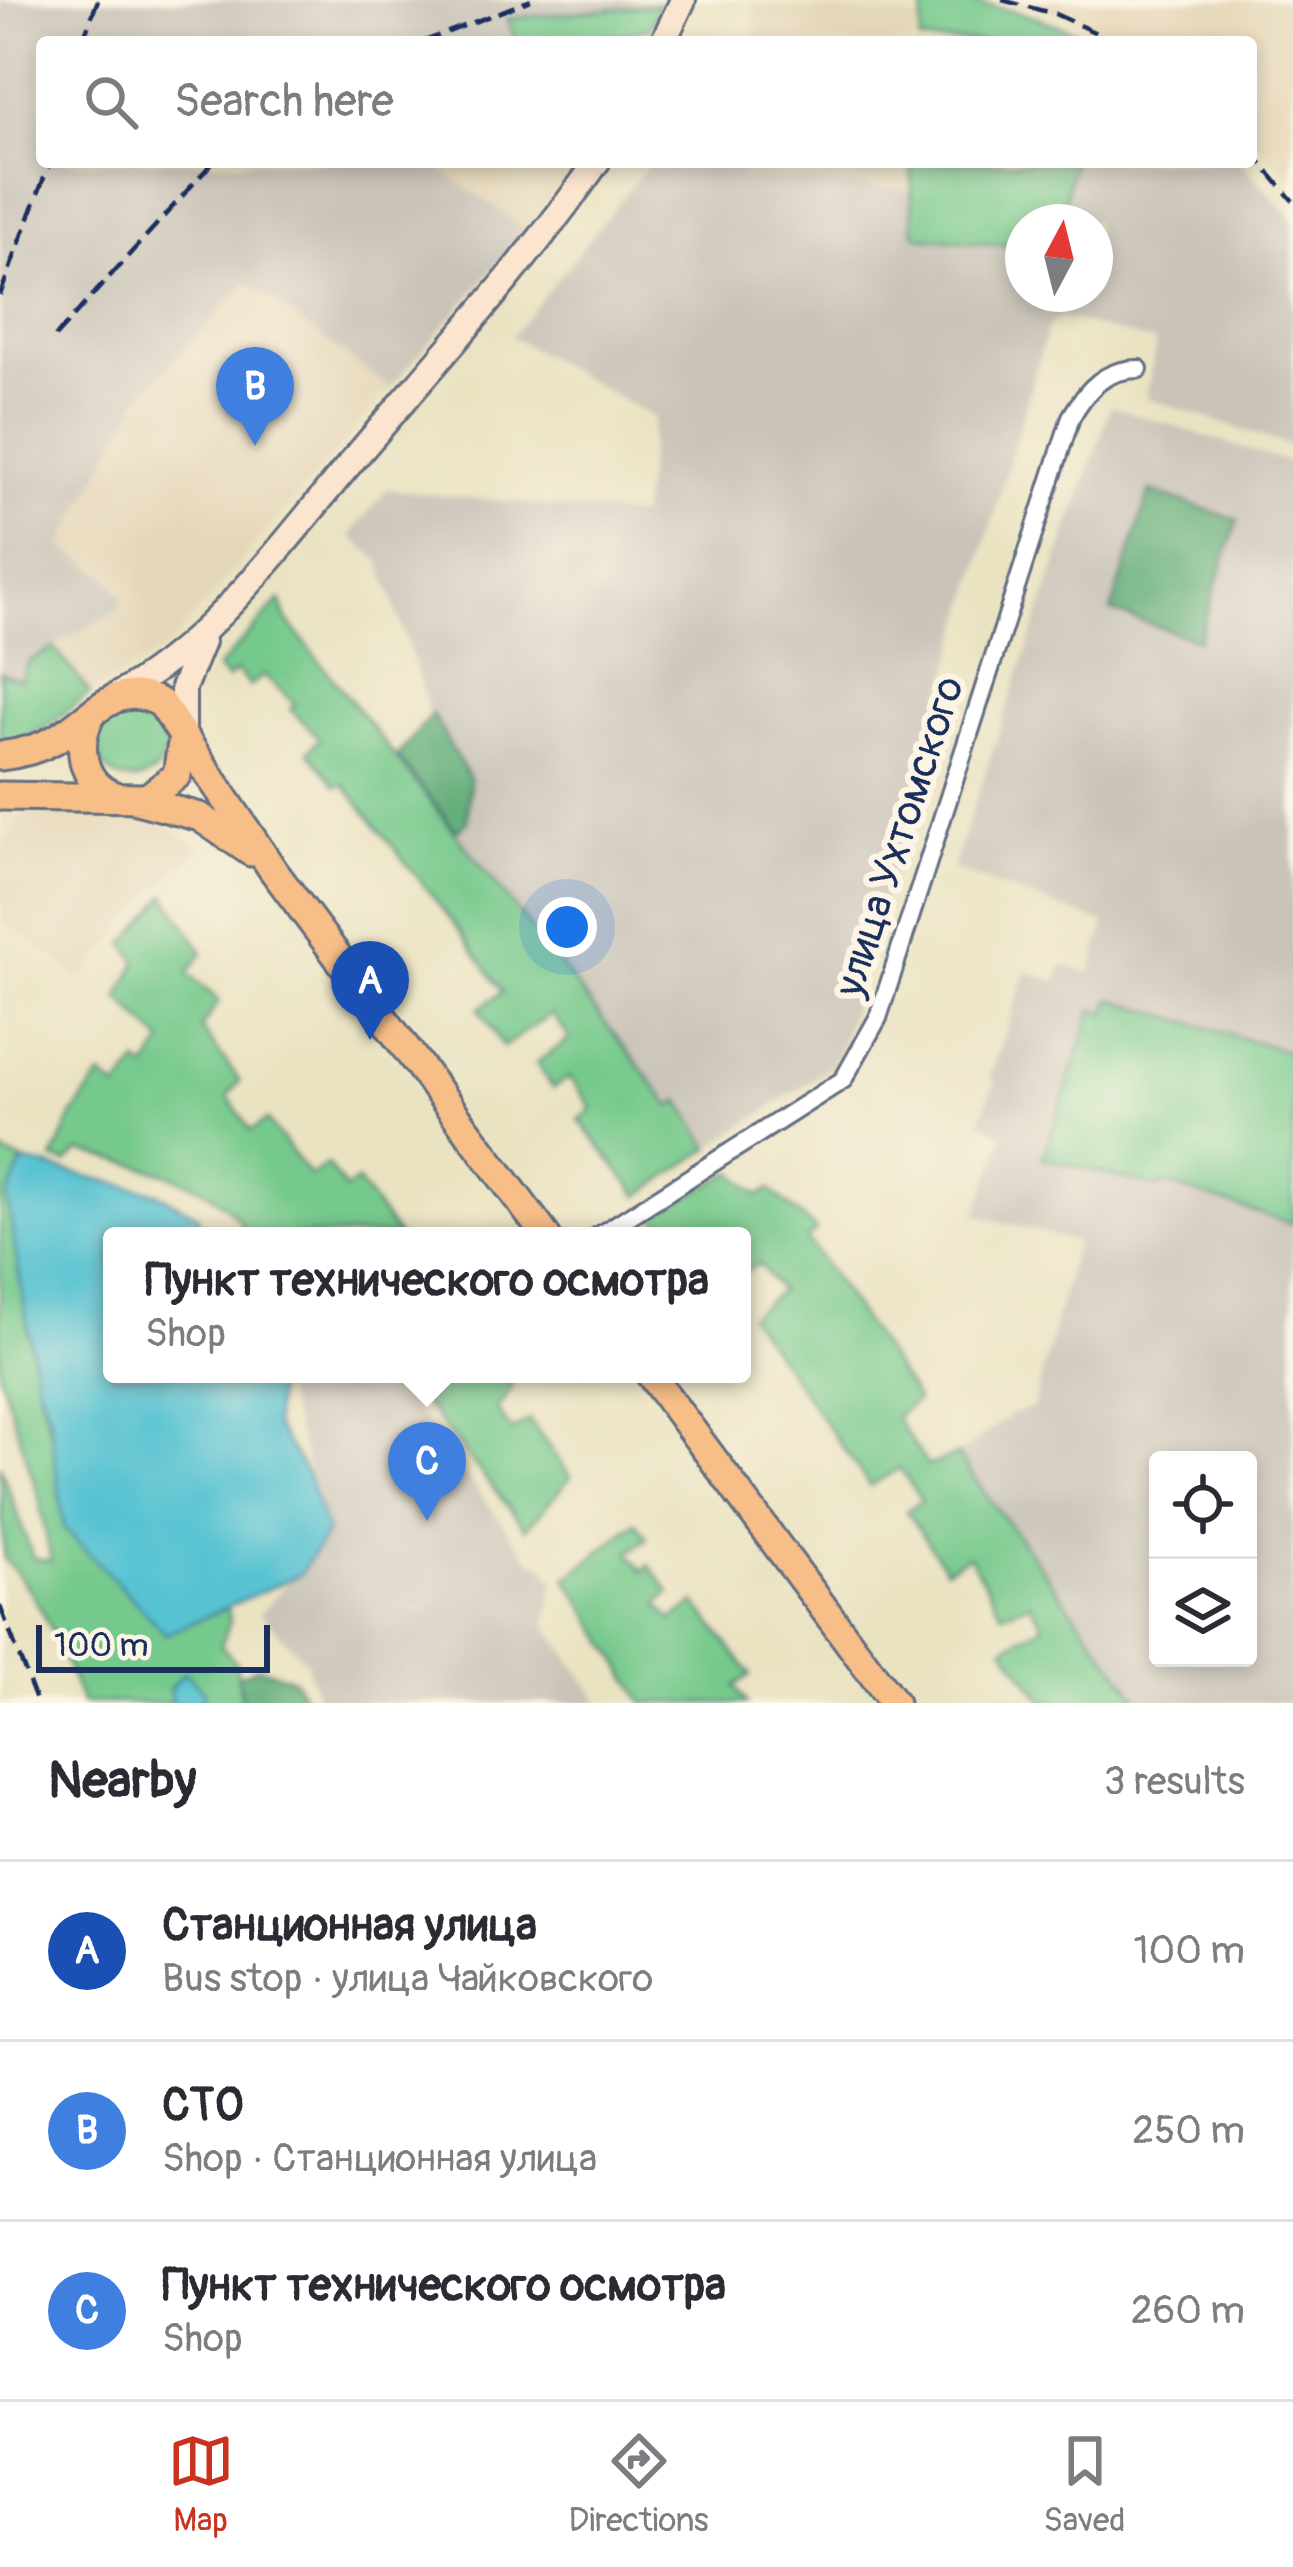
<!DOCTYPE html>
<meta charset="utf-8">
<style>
body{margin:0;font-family:Pangolin,sans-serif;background:#f2f2f3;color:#2b2b33}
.controls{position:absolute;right:36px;bottom:36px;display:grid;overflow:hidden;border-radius:12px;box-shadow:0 6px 18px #0003}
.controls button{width:108px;height:108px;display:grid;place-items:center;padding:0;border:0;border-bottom:3px solid #e1e1e2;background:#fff;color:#2b2b33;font:60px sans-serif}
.compass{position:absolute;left:1005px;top:204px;width:108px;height:108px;border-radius:50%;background:#fff;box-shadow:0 6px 18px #0003;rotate:7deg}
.scale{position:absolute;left:36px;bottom:30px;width:234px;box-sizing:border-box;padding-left:12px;border:6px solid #1b2f5e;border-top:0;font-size:33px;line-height:42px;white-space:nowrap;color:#1b2f5e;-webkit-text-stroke:9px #fcf5e5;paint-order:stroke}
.you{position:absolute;left:567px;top:927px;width:42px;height:42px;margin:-30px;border:9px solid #fff;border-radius:50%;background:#1a73e8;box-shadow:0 0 0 18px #1a73e833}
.badge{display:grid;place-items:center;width:78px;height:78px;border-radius:50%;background:#c8321e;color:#fff;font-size:39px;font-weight:700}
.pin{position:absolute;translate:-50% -99px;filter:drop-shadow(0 3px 6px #0008)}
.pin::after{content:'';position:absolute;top:63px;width:42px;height:36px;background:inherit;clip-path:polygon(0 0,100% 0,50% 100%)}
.popup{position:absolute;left:103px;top:1227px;width:648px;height:156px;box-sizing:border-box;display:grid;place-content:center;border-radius:12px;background:#fff;filter:drop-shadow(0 3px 9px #0005);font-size:39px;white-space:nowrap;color:#7c7c81}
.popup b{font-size:45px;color:#2b2b33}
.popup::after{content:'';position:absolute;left:50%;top:100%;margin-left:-24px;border:24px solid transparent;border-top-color:#fff}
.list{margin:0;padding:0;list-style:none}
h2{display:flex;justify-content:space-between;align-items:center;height:156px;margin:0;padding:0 48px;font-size:51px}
h2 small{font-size:39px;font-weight:400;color:#7c7c81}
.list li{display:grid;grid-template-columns:78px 1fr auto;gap:36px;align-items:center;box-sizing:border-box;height:180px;padding:0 48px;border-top:3px solid #e1e1e2}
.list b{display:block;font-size:45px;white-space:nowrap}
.list p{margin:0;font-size:39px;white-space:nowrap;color:#7c7c81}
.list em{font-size:39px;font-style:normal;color:#7c7c81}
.icon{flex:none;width:66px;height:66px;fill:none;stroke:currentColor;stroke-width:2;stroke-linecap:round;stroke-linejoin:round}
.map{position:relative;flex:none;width:1293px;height:1703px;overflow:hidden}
.search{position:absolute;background:#fff;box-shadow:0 6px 18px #0003;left:36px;right:36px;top:36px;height:132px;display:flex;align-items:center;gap:30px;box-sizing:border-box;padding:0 42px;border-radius:12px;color:#7c7c81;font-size:45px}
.sheet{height:696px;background:#fff}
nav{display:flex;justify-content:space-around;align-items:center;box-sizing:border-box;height:168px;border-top:3px solid #e1e1e2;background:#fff;font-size:33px;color:#7c7c81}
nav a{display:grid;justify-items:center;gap:6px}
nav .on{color:#c8321e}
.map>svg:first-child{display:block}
.built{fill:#e4d6b8}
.industrial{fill:#c9c3b8;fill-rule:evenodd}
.green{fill:#76c98c;stroke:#487c75;stroke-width:3}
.forest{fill:#60ad78;stroke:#3e6e6b;stroke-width:3}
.water{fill:#58c3d2;stroke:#3a7998;stroke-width:3}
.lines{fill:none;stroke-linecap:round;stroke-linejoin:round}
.street-casing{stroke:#636e81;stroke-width:22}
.secondary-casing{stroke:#636e81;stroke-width:30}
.primary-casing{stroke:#636e81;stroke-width:33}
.street{stroke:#fff;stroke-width:16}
.secondary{stroke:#fce5cf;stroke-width:24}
.primary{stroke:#f7be88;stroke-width:27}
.rail{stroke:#1b2f5e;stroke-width:4.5;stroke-dasharray:18 9;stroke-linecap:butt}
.labels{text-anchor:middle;stroke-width:12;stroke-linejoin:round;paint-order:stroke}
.street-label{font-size:42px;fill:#1b2f5e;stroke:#fcf5e5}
</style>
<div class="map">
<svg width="1293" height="1703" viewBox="0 0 1293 1703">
<rect width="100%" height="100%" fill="#fcf5e5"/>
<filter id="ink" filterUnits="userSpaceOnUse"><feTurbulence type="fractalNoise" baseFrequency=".00833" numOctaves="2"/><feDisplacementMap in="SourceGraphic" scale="24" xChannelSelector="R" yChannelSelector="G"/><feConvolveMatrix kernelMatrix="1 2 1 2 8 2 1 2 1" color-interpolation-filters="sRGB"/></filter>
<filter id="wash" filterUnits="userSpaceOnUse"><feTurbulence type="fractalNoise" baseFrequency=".004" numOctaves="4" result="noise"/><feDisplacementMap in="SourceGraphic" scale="48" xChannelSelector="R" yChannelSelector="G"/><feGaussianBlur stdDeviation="2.7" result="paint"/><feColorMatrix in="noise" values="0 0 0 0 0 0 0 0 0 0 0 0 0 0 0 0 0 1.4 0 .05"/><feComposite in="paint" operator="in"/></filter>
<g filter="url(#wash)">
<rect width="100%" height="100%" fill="#eae3c2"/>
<path class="built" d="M1029,0H1293V180L1251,135V42H1129Z
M754,6L922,18L920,42H755Z
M430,162H578L527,230Z
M733,162H911L909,189L745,176Z
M248,281L390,388L166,648L90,693L54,648L120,609L105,575L61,546L140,397Z
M31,803L135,809L201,848L146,899L82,978L0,918V850Z"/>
<path class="industrial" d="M0,0H678L508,19L517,42H42V162H430L527,230L390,388L247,282L140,397L61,546L105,575L122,596L121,608L29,661L20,681L0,672Z
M651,162H733L745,176L913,190V231L919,237L1023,247V294H1095V222H1060L1073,162H1241L1293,219V447L1146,398L1156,342L1058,317L1048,327L836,1064L710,1148L681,1101L671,1107L397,756L428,721L427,704L380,561L350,536L387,489L640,516L654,418L511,337Z
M1111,406L1293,464V1703H1142L957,1455L1012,1414L1033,1408L1076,1242L977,1215L1004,1134L980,1122L994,1082L990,1076L1026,972L1057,981L1063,965L1091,973L1105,924L952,869ZM1158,1460H1248V1658H1158Z
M278,1374H387L533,1563L544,1566L555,1583L546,1625L601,1703H319L306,1662L260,1613L313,1556L320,1502Z"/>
<path class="green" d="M924,0C987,0 1042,16 1099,42H920Z
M660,4L650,28L584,42H517L507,19Z
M911,162H1073L1060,222H1023V247L919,237L913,231Z
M280,600L287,620L671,1106L680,1100L710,1148L639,1196L579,1120L592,1109L570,1077L553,1088L536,1063L570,1039L552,1014L503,1047L479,1009L502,992C455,919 396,853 343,783L337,787L308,751L320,738L290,709L295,704L264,675L250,686L236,671L227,679L217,669Z
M54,648L90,693L43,730L0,745V672L20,680L29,661Z
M97 745a35 35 0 1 1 70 0a35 35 0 1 1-70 0Z
M166,895L203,952L188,973L219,1001L201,1028L240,1081L228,1096L251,1131L267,1120L310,1176L327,1164L345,1189L357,1181L398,1236H247C224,1178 134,1165 79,1151L67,1163L53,1159L73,1114L101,1076L118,1089L138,1063L146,1069L164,1043L119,998L137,962L125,944Z
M1111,999L1293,1053V1224L1162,1183L1159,1188L1043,1158L1093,1010L1107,1013Z
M0,1152L23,1161L7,1198L37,1384L55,1448L124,1589L166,1633L228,1607L230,1622L221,1645L236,1663L242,1703H202L204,1692L170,1688L171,1703H82C61,1653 43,1597 4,1559L0,1465L33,1558L51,1561L39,1498L0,1375Z
M733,1172L759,1196L770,1189L816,1230L807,1239L917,1400L895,1417L928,1466L957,1455L1142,1703H1045L1004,1647L1043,1626L1031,1603L1002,1613L969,1556L946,1569L906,1511L921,1501L900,1468L870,1486L749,1316L780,1291L759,1263L742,1274V1236H671L654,1215Z
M401,1374H502L512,1387L497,1410L512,1431L529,1420L571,1477L526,1529Z
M636,1522L647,1538L629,1553L643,1571L649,1565L670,1592L658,1604L672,1620L696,1603L751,1675L735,1686L747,1703H644L567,1578Z"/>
<path class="forest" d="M1150,491L1238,520L1198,640L1111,611Z
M432,714L470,780L467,822L456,831L397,756Z
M258,1667L294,1679L307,1703H242L238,1676Z"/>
<path class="water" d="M23,1161L157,1193L197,1215L205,1236H112V1374H276L274,1425L307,1473L327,1533L299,1575L166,1634L64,1528L49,1414L37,1384L7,1198Z
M185,1672L204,1692L202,1703H171L170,1688Z"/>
</g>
<g filter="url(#ink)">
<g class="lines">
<defs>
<path id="street" d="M598,1236L843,1080L878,1018L1071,417C1087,389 1105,369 1139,369"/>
<path id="secondary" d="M663,42L683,0
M114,697C215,642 285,539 359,453C440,358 526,263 597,162
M183,731V688L202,642"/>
<path id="primary" d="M92,713C75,743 80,783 115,796
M0,756C18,754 38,749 54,740C92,719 114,678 161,703L273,870L546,1236
M0,796L147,798L177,775L183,736
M137,800L200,817L251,852
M650,1374L894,1703"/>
</defs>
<use href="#street" class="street-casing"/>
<use href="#secondary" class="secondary-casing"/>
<use href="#primary" class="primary-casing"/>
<use href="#street" class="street"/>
<use href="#secondary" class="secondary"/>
<use href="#primary" class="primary"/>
<path class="rail" d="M1002,0L1055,14L1116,42
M82,42L98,0
M422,42L531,0
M1251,151L1293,201
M0,295L50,162
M55,337L213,162
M0,1606L37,1703"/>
</g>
</g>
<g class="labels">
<g class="street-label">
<text transform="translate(898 836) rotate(-72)" y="15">улица Ухтомского</text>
</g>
</g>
</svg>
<div class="controls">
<button><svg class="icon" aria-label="locate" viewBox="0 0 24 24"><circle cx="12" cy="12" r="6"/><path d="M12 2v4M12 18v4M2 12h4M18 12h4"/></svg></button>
<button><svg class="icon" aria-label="layers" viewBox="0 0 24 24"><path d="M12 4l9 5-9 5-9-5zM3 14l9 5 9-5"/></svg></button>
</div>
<svg class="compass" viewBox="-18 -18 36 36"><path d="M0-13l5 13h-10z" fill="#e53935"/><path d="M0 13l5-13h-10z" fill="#7c7c81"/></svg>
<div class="scale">100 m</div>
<div class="you"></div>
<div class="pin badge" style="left:370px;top:1040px;background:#1a4fb4">A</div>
<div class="pin badge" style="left:255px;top:446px;background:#3f7fe0">B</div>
<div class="pin badge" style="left:427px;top:1521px;background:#3f7fe0">C</div>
<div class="popup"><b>Пункт технического осмотра</b>Shop</div>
<div class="search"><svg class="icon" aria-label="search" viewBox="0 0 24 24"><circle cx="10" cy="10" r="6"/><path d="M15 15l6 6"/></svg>Search here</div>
</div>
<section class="sheet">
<h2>Nearby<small>3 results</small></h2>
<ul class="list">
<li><span class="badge" style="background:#1a4fb4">A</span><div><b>Станционная улица</b><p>Bus stop · улица Чайковского</p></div><em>100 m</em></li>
<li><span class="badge" style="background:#3f7fe0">B</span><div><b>СТО</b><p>Shop · Станционная улица</p></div><em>250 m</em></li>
<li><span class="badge" style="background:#3f7fe0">C</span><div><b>Пункт технического осмотра</b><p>Shop</p></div><em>260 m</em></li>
</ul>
</section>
<nav>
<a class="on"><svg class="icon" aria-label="map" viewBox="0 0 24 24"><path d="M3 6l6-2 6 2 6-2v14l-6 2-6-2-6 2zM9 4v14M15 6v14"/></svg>Map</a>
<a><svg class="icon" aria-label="directions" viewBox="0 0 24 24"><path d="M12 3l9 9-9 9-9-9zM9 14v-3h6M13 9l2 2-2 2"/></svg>Directions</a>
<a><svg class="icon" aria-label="saved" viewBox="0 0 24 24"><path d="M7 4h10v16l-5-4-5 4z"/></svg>Saved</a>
</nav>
